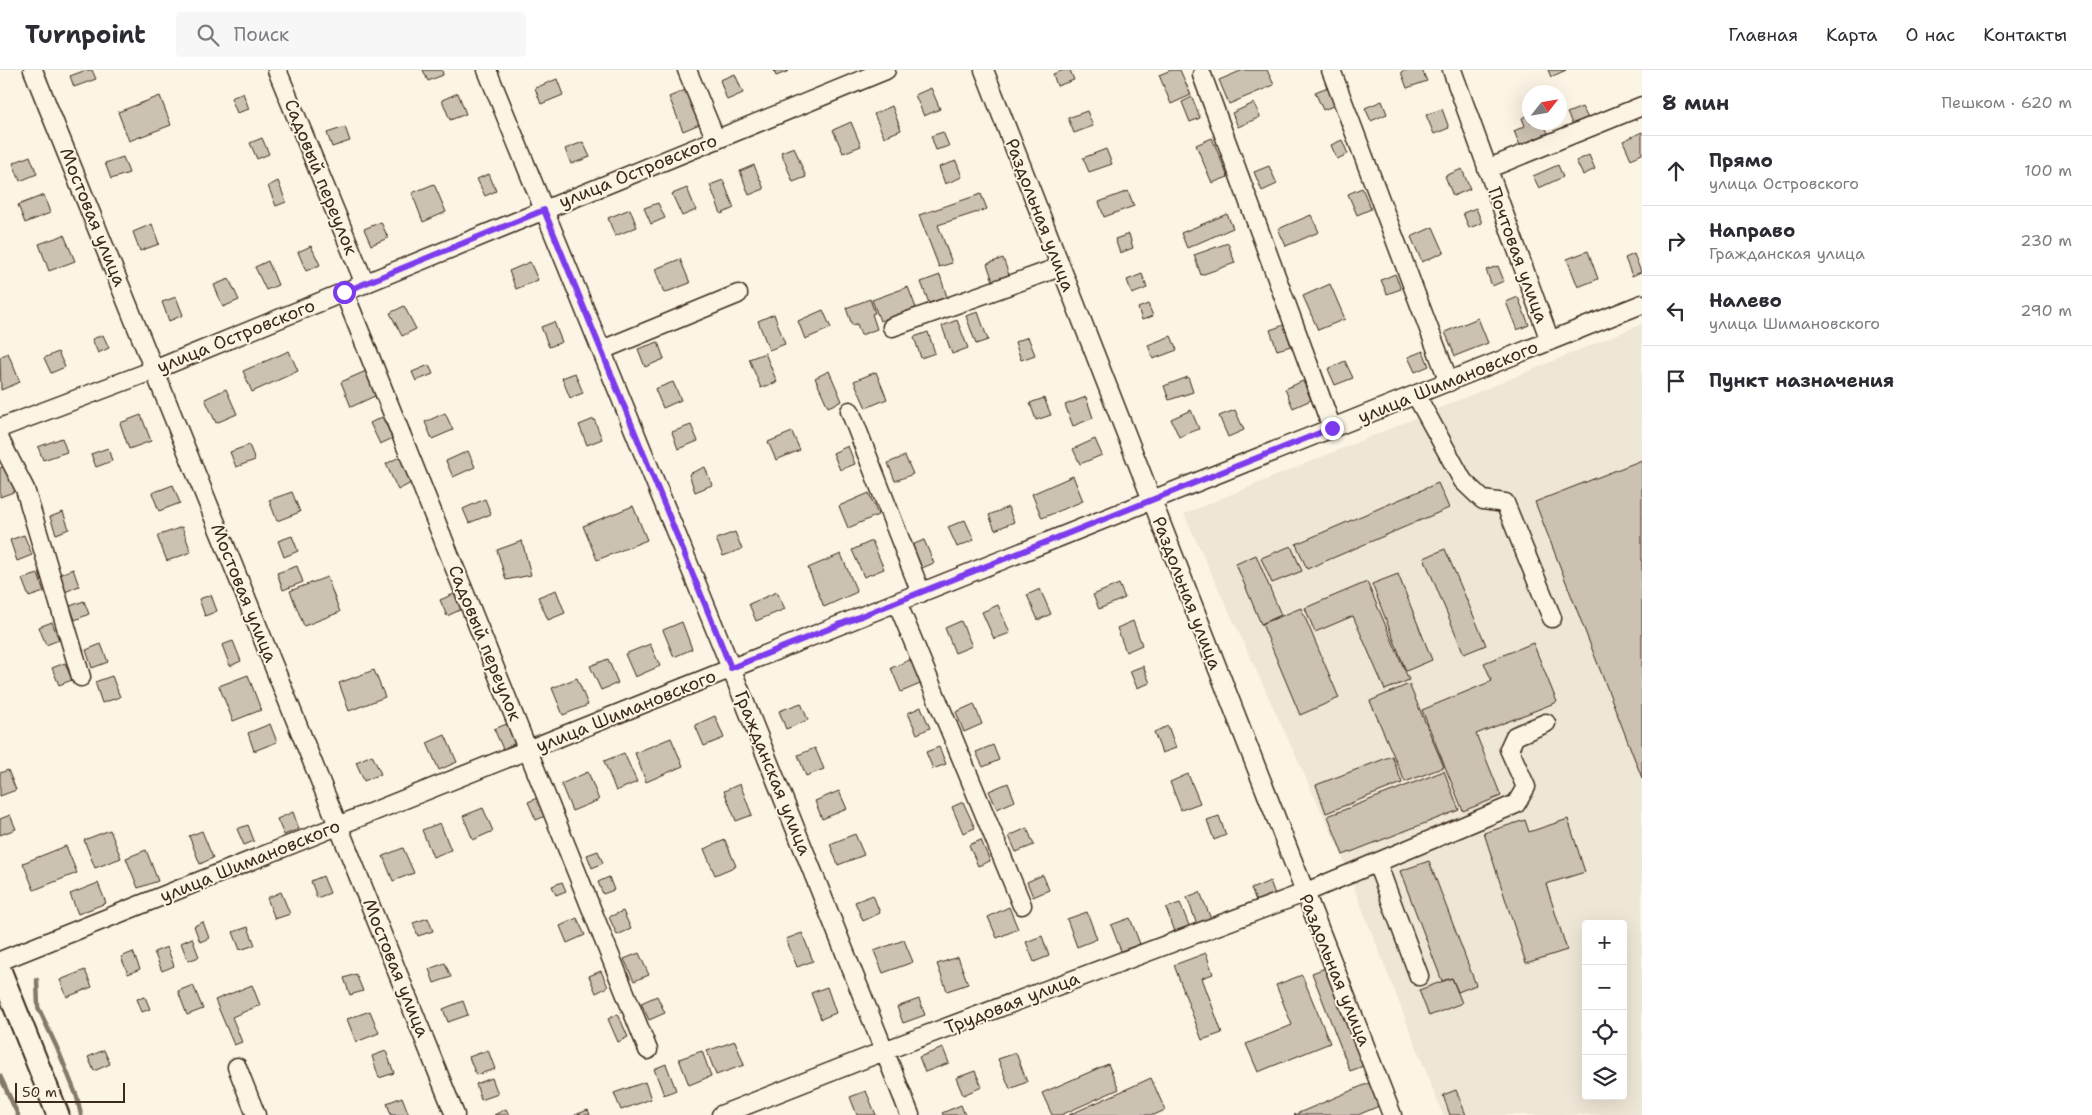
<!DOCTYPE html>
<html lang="ru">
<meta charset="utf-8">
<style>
body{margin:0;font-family:"Shantell Sans",sans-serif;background:#f7f7f7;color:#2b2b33}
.controls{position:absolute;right:15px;bottom:15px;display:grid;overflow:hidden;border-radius:5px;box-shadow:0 5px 20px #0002}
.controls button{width:45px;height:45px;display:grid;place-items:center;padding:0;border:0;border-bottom:1px solid #e1e1e2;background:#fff;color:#2b2b33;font:25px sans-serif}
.compass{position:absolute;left:1522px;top:15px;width:45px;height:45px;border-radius:50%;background:#fff;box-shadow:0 5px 20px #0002;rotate:59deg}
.scale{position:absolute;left:15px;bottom:12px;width:110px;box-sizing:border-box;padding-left:5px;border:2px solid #3b2a1e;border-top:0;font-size:14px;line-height:18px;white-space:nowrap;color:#3b2a1e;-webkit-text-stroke:4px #fcf5e5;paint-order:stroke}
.stop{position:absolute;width:15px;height:15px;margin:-11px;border:4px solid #7c3aed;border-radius:50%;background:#fff}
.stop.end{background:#7c3aed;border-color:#fff;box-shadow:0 1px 5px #0008}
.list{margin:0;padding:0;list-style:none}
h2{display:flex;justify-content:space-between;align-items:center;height:65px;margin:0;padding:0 20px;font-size:21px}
h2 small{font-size:16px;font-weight:400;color:#7c7c81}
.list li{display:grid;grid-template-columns:32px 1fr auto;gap:15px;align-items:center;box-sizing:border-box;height:70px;padding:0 20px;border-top:1px solid #e1e1e2}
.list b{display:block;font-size:19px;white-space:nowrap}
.list p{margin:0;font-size:16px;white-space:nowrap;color:#7c7c81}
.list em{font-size:16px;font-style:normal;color:#7c7c81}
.icon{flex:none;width:28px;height:28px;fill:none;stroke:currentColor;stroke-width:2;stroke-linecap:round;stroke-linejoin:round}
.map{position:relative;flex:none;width:1642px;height:1045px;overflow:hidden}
header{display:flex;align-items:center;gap:30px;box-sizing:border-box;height:70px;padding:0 25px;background:#fff;border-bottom:1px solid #e1e1e2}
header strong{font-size:24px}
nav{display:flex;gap:28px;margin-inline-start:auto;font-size:18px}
.search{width:350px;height:45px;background:#f7f7f7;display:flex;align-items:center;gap:12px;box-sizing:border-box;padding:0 18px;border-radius:5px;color:#7c7c81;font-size:19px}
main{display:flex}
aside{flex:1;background:#fff}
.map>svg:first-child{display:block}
.built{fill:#eee6d6;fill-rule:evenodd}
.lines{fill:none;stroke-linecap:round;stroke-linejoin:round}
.stream{stroke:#85796b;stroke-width:4.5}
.building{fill:#ccc2b3;stroke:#3b2a1e}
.minor-casing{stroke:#3b2a1e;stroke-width:21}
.major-casing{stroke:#3b2a1e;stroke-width:25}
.minor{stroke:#fcf5e5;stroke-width:18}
.major{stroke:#fcf5e5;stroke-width:21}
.route{stroke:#7c3aed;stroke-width:6}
.labels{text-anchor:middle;stroke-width:4;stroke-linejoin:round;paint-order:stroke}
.street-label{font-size:18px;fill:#3b2a1e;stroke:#fcf5e5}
</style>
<header>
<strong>Turnpoint</strong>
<div class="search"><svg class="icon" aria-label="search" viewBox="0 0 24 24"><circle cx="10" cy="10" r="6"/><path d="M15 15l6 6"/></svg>Поиск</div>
<nav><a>Главная</a><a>Карта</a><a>О нас</a><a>Контакты</a></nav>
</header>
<main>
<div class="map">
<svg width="1642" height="1045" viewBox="0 0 1642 1045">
<rect width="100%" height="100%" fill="#fcf5e5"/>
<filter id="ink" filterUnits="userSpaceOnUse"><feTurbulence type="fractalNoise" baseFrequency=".02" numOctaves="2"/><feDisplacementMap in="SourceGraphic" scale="10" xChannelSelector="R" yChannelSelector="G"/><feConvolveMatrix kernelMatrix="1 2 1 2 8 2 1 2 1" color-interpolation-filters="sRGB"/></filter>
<g filter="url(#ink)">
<path class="built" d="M1642,254V1045H1443L1341,784L1184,444ZM1586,854H1623V1026H1586Z"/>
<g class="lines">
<path class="stream" d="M37,910L38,937L59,982L77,1027L81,1045
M0,1006L18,1045"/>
</g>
<path class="building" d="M86,0H92L96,9L74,17L70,6Z
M423,0H442L443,5L428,11Z
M774,0H788L789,1L776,6Z
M1064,0H1070L1074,10L1057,16L1053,4Z
M1171,0H1180L1191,25L1171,34L1159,5Z
M1243,0H1267L1274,15L1229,34L1219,10Z
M1406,0H1422L1427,11L1407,18L1401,2Z
M1548,0H1566L1551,7Z
M735,4L743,23L727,30L720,10Z
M557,9L563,25L541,34L535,18Z
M1328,17L1336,35L1323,40L1315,22Z
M931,18L940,39L924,46L915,25Z
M688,19L702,53L683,61L669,27Z
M243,23L249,39L237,43L231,28Z
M458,23L466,44L450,50L442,30Z
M160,26L171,55L129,71L118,42Z
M1192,27L1200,48L1190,52L1182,32Z
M1382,31L1387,44L1371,51L1365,38Z
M1254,33L1260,47L1238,57L1232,43Z
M892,36L901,60L884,67L874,44Z
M1582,37L1589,50L1574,57L1567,43Z
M1442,39L1449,58L1434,64L1426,45Z
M1087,41L1093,56L1074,63L1068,48Z
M1530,44V52H1543L1548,63L1520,76L1514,61L1525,56L1522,48Z
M851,52L861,76L843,83L833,60Z
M345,57L350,71L332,77L327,63Z
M943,62L949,76L936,80L931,66Z
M1642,62V84L1631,89L1623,71Z
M262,68L269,84L257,89L250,73Z
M1212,68L1228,107L1212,113L1196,75Z
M1342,70L1348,84L1337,89L1331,75Z
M583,72L590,87L571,94L565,79Z
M794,77L806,107L793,112L781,82Z
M1106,79L1112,94L1089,102L1083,88Z
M1589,85L1595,99L1583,105L1576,91Z
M30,86L37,104L20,111L13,93Z
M123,87L129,103L111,109L105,93Z
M956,91L962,107L945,114L939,97Z
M754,95L764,119L749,125L740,101Z
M1558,95L1563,107L1539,118L1533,106Z
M1269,96L1277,114L1262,121L1254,102Z
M1462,99L1470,119L1453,126L1445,106Z
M489,104L496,121L485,126L477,109Z
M723,110L734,138L721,144L710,115Z
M278,111L286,132L276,136L268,116Z
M434,114L446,142L423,152L412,123Z
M687,118L696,140L682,146L672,124Z
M1362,118L1371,139L1357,145L1348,124Z
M1128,121L1134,136L1104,147L1099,132Z
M981,124L987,139L938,155L952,193L939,197L919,145Z
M44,125L50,143L25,153L18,135Z
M658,133L665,148L651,154L644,138Z
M1476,138L1482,153L1469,158L1463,143Z
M630,139L637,157L615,166L608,148Z
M1227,144L1233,158L1187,178L1181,163Z
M1311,145L1319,162L1286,176L1278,159Z
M381,152L388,168L371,175L364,159Z
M152,154L159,174L140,181L133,162Z
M1433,157L1444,182L1422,192L1411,167Z
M1129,164L1133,178L1120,183L1115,169Z
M64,165L75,191L49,201L39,174Z
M1228,173L1235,193L1201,205L1194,185Z
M311,176L320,195L306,201L298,182Z
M1588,181L1598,209L1578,217L1567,189Z
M1634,184L1641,202L1632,206L1625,188Z
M1003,188L1009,205L993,211L987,194Z
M680,189L690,213L664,223L655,199Z
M268,191L278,215L266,220L255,197Z
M530,192L538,210L516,219L509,201Z
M1498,196L1504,211L1492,216L1486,200Z
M1142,204L1147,218L1132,224L1127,210Z
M1395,204L1401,219L1387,224L1381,210Z
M940,205L947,227L929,233L921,212Z
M229,209L239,230L223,237L214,215Z
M1330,214L1345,249L1318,260L1303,226Z
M908,217L916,238L880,251L872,230Z
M176,227L183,245L169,251L162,232Z
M1518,227L1529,255L1517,260L1506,232Z
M870,229L875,243L872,244L877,259L861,265L857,254L852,255L846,238Z
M1148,234L1153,246L1142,250L1138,238Z
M404,236L416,259L402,266L390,243Z
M823,240L831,258L805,269L798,251Z
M978,242L988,270L976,274L966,246Z
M774,244L785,274L769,280L758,251Z
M1478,248L1488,273L1455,286L1445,262Z
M957,250L968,278L952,284L942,256Z
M554,252L562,272L549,277L541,257Z
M1284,255L1291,276L1277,280L1270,260Z
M928,262L935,283L921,288L914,267Z
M103,265L109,278L98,283L92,269Z
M1171,266L1177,280L1153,289L1148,275Z
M1028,267L1035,285L1021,290L1015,272Z
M658,272L664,289L645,297L638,279Z
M289,281L298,301L252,322L243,301Z
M1423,281L1429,296L1415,302L1408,287Z
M58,282L65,297L51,303L44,288Z
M8,283L20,312L1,320L0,287Z
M765,283L777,312L761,318L749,289Z
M1345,291L1353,308L1335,315L1328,299Z
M429,295L433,304L416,311L412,302Z
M366,301L377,325L351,337L341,312Z
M829,301L842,331L828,337L815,308Z
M876,302L887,329L866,338L854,311Z
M575,303L583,323L570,328L562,308Z
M1188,307L1193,322L1169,330L1164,316Z
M1303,311L1311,330L1293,338L1285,319Z
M673,312L681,330L663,338L655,319Z
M226,319L237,344L216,353L205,329Z
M1086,327L1093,348L1073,356L1065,335Z
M1044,328L1051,345L1036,350L1030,333Z
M1191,340L1199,359L1179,367L1171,349Z
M1235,340L1244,360L1228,367L1219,346Z
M445,343L453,360L432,369L425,352Z
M141,345L151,371L129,379L120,353Z
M382,347L393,368L380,374L370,353Z
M594,349L602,369L587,375L579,355Z
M691,355L698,371L678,379L672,362Z
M792,362L800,380L776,390L768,372Z
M62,368L67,382L43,390L38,377Z
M1095,369L1102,385L1080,394L1073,379Z
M249,375L255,390L236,397L230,382Z
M848,376L855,394L840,400L833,383Z
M108,378L112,391L96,397L91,384Z
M468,381L475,397L453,407L446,391Z
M401,386L413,412L398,420L386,394Z
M905,386L913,404L895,411L888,393Z
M1642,390V708L1535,432Z
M9,394L19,420L0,427V398Z
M705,397L712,415L695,422L689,404Z
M1073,406L1083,431L1042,448L1032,424Z
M1438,413L1449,438L1307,499L1296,474Z
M173,415L180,433L159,441L152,423Z
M292,422L300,442L277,451L269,430Z
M869,423L878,445L848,458L839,436Z
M485,429L491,444L469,453L463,439Z
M633,436L647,470L597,490L583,456Z
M1008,437L1014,452L995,460L989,445Z
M63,442L69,459L56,464L50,447Z
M965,450L974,470L957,477L948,457Z
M182,457L191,482L167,491L157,466Z
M735,462L742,479L723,486L716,469Z
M24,465L32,485L17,491L10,470Z
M292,466L298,481L284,487L278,471Z
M924,470L934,493L922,498L912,475Z
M522,471L531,505L506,510L497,480Z
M872,471L884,499L864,507L852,480Z
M1291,476L1302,501L1272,513L1261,488Z
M1445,479L1486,575L1464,584L1424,488Z
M841,484L857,522L824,537L808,498Z
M1256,485L1281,545L1261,554L1236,494Z
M297,496L303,512L283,520L277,503Z
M73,499L79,516L65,522L58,505Z
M38,504L44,522L29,527L22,509Z
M1398,504L1432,590L1406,601L1372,514Z
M327,507L340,542L304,556L290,521Z
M1367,512L1409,610L1385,620L1353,546L1315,562L1305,538Z
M1119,514L1125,528L1099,539L1093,525Z
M1040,519L1051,544L1038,550L1027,525Z
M556,520L565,543L548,550L538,527Z
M777,522L785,539L756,551L749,534Z
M456,523L462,539L447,546L440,530Z
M211,525L217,541L205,546L199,529Z
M84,531L89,544L75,550L70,536Z
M998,535L1010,563L994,569L982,542Z
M1301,538L1339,628L1300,645L1262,554Z
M961,551L972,576L955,583L945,558Z
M1133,551L1142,575L1126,582L1117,558Z
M52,552L59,570L46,575L39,557Z
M682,552L692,579L674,587L663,560Z
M233,571L241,591L230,596L222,575Z
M1533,573L1557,632L1476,664L1501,726L1463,741L1422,640L1492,611L1484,593Z
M101,574L108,592L92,598L86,580Z
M650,574L660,596L635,607L625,584Z
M914,588L925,612L901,622L891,598Z
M608,589L618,613L601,620L590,596Z
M65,593L72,610L59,615L52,598Z
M1143,596L1150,613L1137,618L1130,601Z
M374,600L385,627L349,641L339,613Z
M248,605L261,640L233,651L219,616Z
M112,606L120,627L102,633L95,612Z
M577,608L588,635L563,645L552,618Z
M1409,614L1444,697L1405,712L1370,631Z
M801,633L808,650L786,659L779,641Z
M974,634L982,654L964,662L956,642Z
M921,637L930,658L917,664L908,643Z
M715,646L724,668L704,676L695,655Z
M512,652L520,671L503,679L494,659Z
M270,654L277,672L254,681L248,663Z
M1168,656L1176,678L1162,683L1154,662Z
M445,665L457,692L439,700L427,673Z
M671,668L683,696L646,712L635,683Z
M993,675L999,690L983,697L976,682Z
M939,677L946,694L933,699L926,682Z
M815,678L824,699L806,706L798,685Z
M624,683L637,712L616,721L604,691Z
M372,685L381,704L364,711L356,692Z
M1392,686L1402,713L1326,743L1316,715Z
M8,700L16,720L0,726V703Z
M1444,701L1459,740L1343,785L1328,746Z
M588,702L599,730L572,741L561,714Z
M1188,704L1200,733L1181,740L1170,712Z
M1008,713L1015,731L997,739L989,721Z
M740,714L752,745L736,751L724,721Z
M839,721L847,739L822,749L815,731Z
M542,726L550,744L536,750L528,732Z
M963,732L975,758L963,763L952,737Z
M483,738L493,761L473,770L463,746Z
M293,742L299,759L284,765L277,749Z
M10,745L16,759L0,765V749Z
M1219,746L1226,765L1214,770L1207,750Z
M1568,749L1585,802L1546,814L1567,880L1526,893L1484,763L1525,750L1529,762Z
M440,753L451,780L433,787L422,760Z
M248,755L254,771L244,775L237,759Z
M1027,758L1034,775L1016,782L1009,766Z
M110,760L121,788L95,798L84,770Z
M202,761L213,788L200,794L189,766Z
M855,764L864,785L838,795L830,774Z
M725,770L736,796L715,805L704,779Z
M981,770L990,791L978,796L969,775Z
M66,776L77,803L34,820L23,793Z
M403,778L414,803L393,811L383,786Z
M146,780L158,811L138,818L126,788Z
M598,781L603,793L592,798L587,785Z
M1429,791L1476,915L1458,922L1452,908L1442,911L1400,801Z
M1043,805L1049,820L1033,827L1027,812Z
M323,806L330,823L317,828L311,811Z
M609,807L614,820L603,824L598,812Z
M1270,811L1276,827L1258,835L1251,819Z
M562,812L566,821L556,825L552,816Z
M98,813L106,833L78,844L70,824Z
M281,822L290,844L275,849L267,828Z
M1200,822L1211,849L1197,855L1187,827Z
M873,825L880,843L863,851L855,832Z
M1180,833L1190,858L1176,864L1166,838Z
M1009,837L1018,859L997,868L988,847Z
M623,841L631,859L617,865L609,847Z
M1087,842L1097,869L1077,877L1067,849Z
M428,848L433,861L418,866L413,853Z
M577,848L585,865L567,873L560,856Z
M1130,848L1140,874L1121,881L1111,855Z
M203,852L209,868L200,872L194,856Z
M248,857L255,875L240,880L233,862Z
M802,863L813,891L797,897L786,869Z
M1042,866L1049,886L1034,892L1026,872Z
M192,868L199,887L188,891L181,873Z
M904,870L913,892L883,903L874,881Z
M167,877L174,896L162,901L154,882Z
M133,882L140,899L128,904L121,887Z
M639,883L649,905L634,911L624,889Z
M1206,883L1213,904L1202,908L1222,963L1202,970L1174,895Z
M958,887L968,914L947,921L937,894Z
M445,893L451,907L434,913L429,899Z
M1328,897L1366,995L1350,1001L1312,903Z
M85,900L92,917L67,927L60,910Z
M601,901L608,917L596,923L589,906Z
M356,904L363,921L350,925L344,908Z
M1302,905L1330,973L1258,1002L1246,974L1292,955L1276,915Z
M1452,908L1462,933L1429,946L1419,920Z
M193,915L203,939L187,945L178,921Z
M252,915L260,935L232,947L242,972L234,975L215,930Z
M827,917L836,943L821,949L811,923Z
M657,926L665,943L649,950L641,933Z
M145,927L150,939L142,942L137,929Z
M919,929L925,945L903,953L897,937Z
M463,931L468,945L448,952L443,939Z
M370,941L379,963L356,972L347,949Z
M618,944L628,967L618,972L608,949Z
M735,971L744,995L716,1005L707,981Z
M943,978L949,993L925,1002L919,987Z
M104,980L110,994L94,1001L88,987Z
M488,980L495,999L476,1005L469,987Z
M386,981L394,1003L379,1008L372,986Z
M702,981L711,1006L689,1015L679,989Z
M1016,983L1027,1012L1010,1019L998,989Z
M666,994L676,1020L664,1025L654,999Z
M1108,994L1119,1019L1061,1045H1052L1042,1023Z
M975,1001L982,1017L963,1025L956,1008Z
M492,1008L498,1024L481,1030L476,1014Z
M1151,1008L1165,1040L1154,1045H1069Z
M645,1012L651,1029L621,1040L614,1023Z
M1369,1013L1379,1036L1358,1045H1294Z
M1456,1020L1466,1045H1450L1443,1025Z
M866,1021L876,1045H857L850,1027Z
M402,1027L409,1045H391L387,1033Z
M961,1035L965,1045H943L942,1043Z
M506,1039L509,1045H494Z
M588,1040L590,1045H575Z"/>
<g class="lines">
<defs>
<path id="minor" d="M33,0L455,1045
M277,0L365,214
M487,0L731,598L910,1045
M687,0L716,70
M984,0L1392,1045
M1331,0L1449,312
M1452,0L1550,271
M1202,5L1332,358
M1487,99L1642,36
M344,222L648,980
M892,257L1060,197
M602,280L738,224
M1416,325L1463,411L1483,430L1505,433L1552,548
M850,341L921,523
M0,358L154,300L886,0
M0,370L25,419L81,607
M897,532L1022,835
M1377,793L1419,906
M0,891L1642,234
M237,997L256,1045
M721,1045L884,981L1304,823L1516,734L1526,717L1509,679L1515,666L1546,653"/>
<path id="major" d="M0,900L58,1045"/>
</defs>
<use href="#minor" class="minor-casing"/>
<use href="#major" class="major-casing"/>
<use href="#minor" class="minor"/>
<use href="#major" class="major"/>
</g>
</g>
<g class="lines" filter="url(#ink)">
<path class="route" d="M344,222L544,140L731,598L1332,358"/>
</g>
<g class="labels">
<g class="street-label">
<text transform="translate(638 101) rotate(-22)" y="6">улица Островского</text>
<text transform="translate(321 107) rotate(68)" y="6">Садовый переулок</text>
<text transform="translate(1040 145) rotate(69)" y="6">Раздольная улица</text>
<text transform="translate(93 147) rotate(68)" y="6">Мостовая улица</text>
<text transform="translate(1518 185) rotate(70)" y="6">Почтовая улица</text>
<text transform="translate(236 266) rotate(-22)" y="6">улица Островского</text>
<text transform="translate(1448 312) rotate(-22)" y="6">улица Шимановского</text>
<text transform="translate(244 523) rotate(68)" y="6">Мостовая улица</text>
<text transform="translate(1187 523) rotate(69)" y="6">Раздольная улица</text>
<text transform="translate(485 573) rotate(68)" y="6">Садовый переулок</text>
<text transform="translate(626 641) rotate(-22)" y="6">улица Шимановского</text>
<text transform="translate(773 703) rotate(68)" y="6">Гражданская улица</text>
<text transform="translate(250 791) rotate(-22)" y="6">улица Шимановского</text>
<text transform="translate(396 898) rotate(68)" y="6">Мостовая улица</text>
<text transform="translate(1335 900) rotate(68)" y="6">Раздольная улица</text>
<text transform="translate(1012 933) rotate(-21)" y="6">Трудовая улица</text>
</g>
</g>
</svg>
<div class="controls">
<button>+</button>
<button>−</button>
<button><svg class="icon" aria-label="locate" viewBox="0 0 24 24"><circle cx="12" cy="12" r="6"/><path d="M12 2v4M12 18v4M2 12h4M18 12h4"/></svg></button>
<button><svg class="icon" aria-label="layers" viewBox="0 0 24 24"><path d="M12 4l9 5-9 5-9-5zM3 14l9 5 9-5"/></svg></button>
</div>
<svg class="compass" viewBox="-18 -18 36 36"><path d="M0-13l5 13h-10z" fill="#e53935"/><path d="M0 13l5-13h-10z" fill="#7c7c81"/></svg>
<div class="scale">50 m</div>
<div class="stop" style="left:344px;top:222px"></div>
<div class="stop end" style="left:1332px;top:358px"></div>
</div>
<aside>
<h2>8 мин<small>Пешком · 620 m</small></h2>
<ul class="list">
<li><svg class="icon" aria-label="ahead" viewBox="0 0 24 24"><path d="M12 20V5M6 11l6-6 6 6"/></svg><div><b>Прямо</b><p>улица Островского</p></div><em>100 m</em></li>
<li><svg class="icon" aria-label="right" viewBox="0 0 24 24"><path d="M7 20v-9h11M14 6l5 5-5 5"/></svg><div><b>Направо</b><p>Гражданская улица</p></div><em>230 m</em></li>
<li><svg class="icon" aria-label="left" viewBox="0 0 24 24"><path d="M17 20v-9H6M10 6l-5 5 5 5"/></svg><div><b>Налево</b><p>улица Шимановского</p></div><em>290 m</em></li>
<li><svg class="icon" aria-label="arrive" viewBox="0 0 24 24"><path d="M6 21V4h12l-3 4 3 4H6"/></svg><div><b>Пункт назначения</b></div></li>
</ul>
</aside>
</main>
